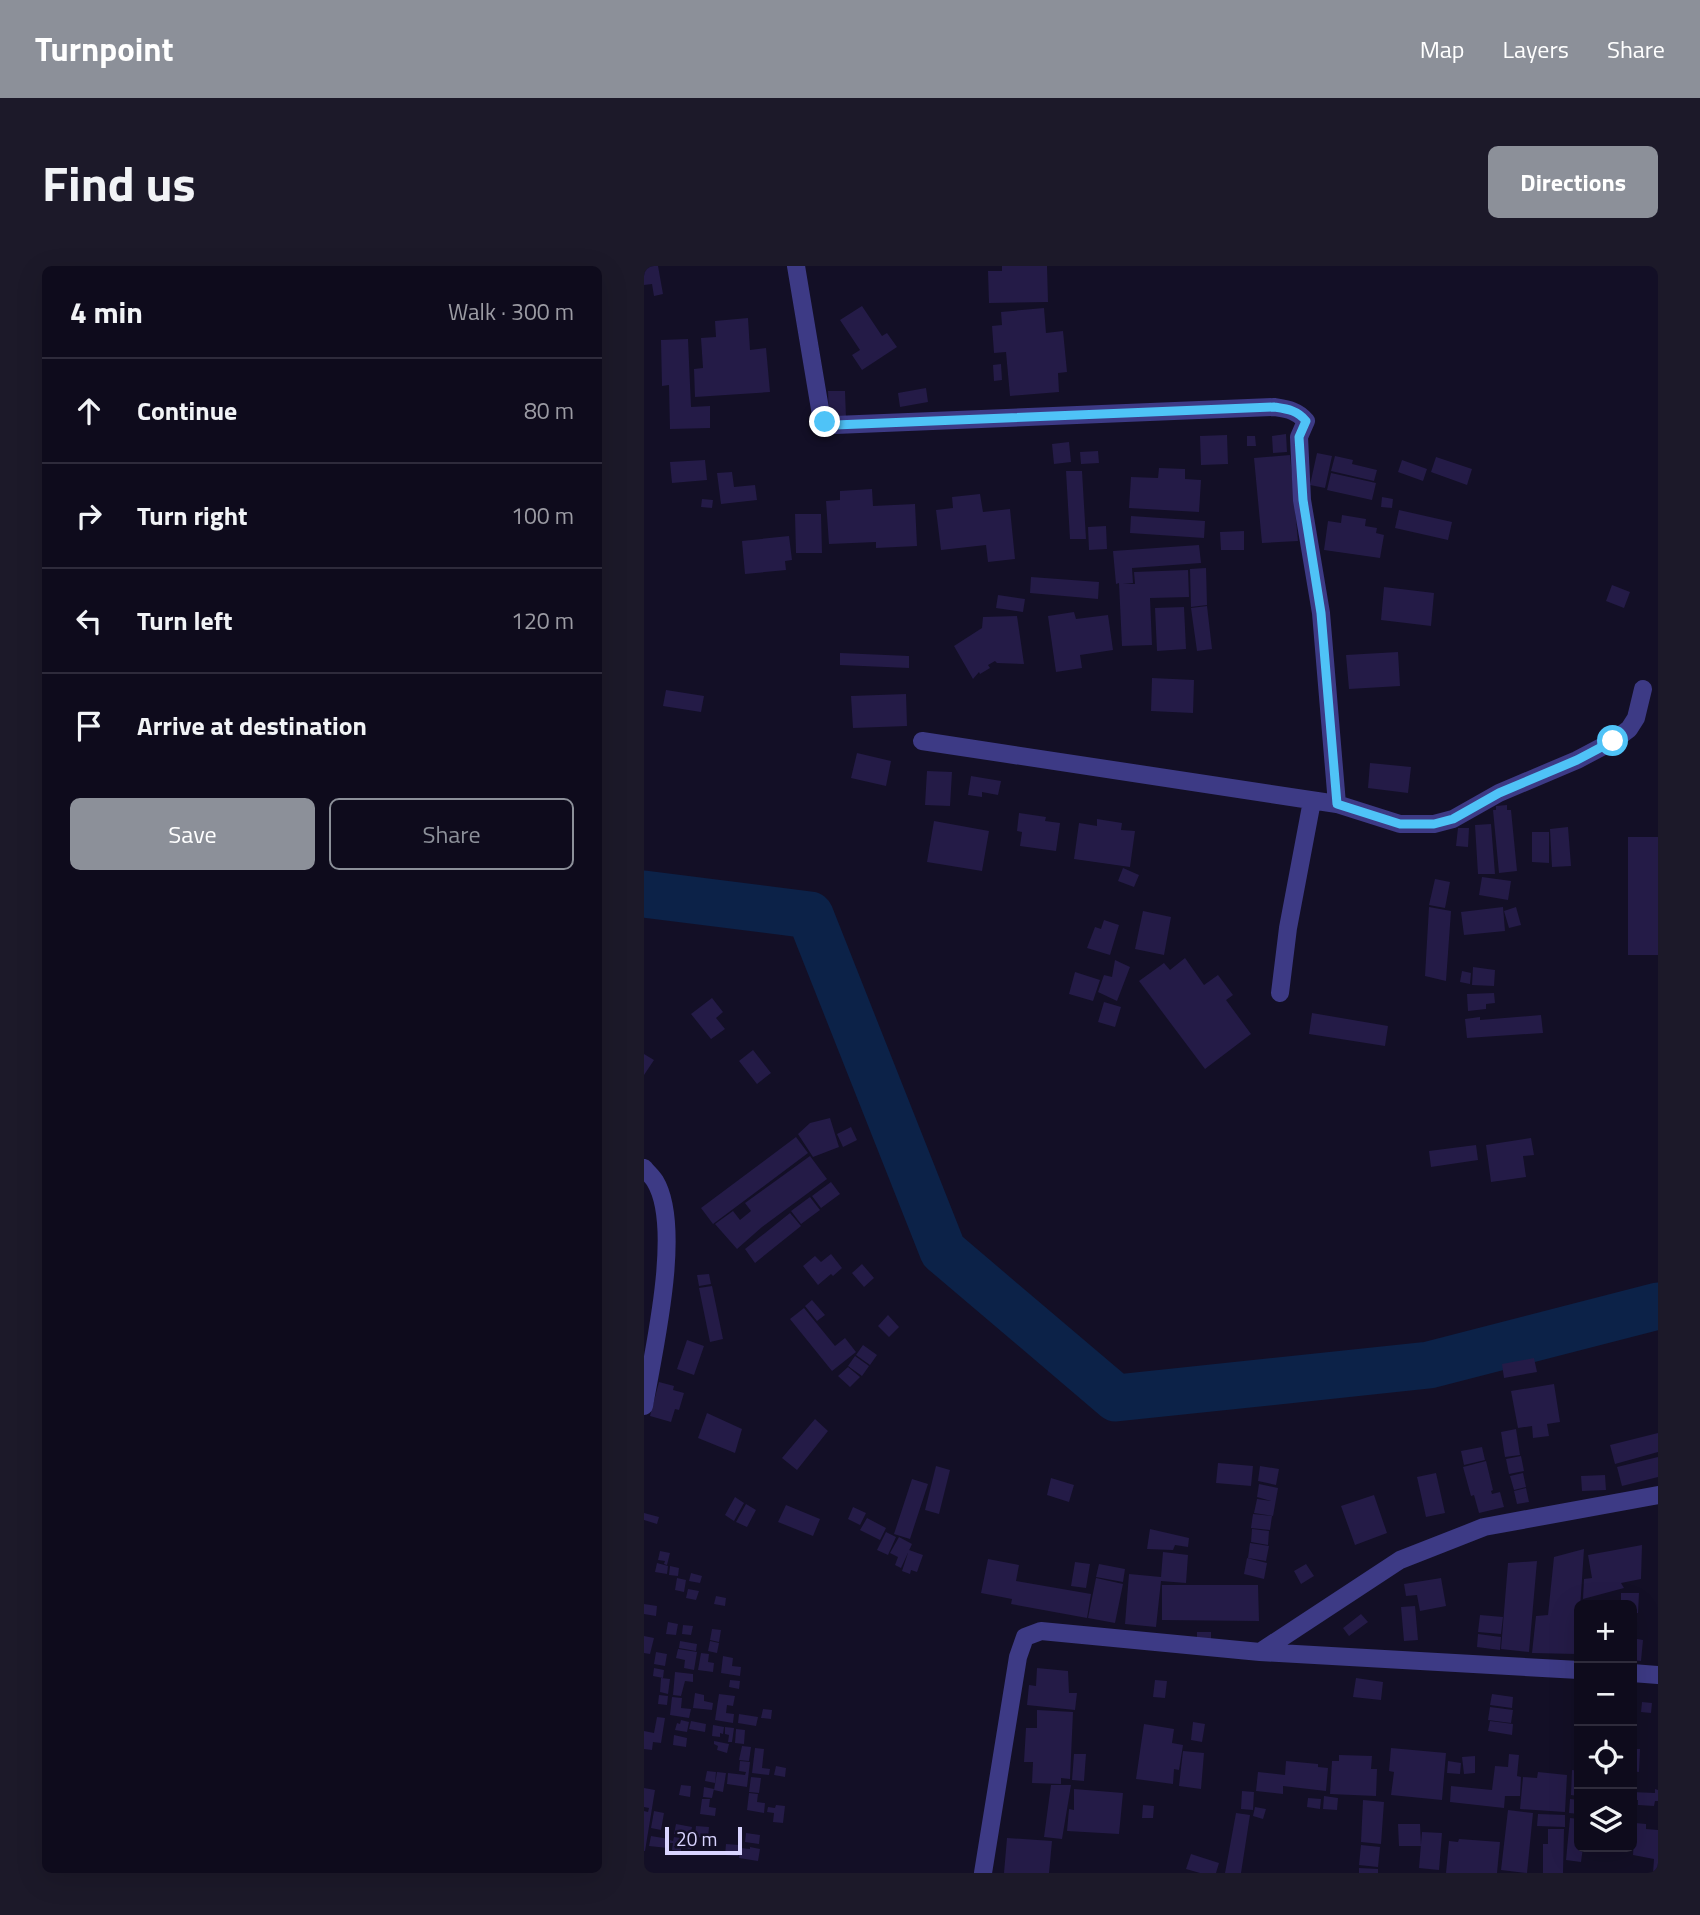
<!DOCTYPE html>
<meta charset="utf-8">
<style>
body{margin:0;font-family:"Titillium Web",sans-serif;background:#1c1929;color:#f1f3f6}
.controls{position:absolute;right:21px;bottom:21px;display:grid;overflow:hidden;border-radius:10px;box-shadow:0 7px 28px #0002}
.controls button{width:63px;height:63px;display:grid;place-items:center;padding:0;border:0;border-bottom:2px solid #2e2b3b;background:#0e0b1c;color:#f1f3f6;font:35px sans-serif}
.scale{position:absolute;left:21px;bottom:18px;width:77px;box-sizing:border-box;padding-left:7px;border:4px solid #d9d4ff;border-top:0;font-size:19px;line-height:24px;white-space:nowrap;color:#d9d4ff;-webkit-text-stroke:5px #130f26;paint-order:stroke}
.stop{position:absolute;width:21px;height:21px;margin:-16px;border:5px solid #4fc3f7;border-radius:50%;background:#fff}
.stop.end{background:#4fc3f7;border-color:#fff;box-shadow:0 2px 7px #0008}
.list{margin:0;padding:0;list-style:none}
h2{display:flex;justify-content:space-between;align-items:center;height:91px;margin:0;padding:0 28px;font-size:30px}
h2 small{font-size:23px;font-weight:400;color:#9b9ba3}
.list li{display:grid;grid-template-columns:46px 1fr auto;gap:21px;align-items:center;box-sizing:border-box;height:105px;padding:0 28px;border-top:2px solid #2e2b3b}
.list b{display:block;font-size:26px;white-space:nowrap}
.list em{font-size:23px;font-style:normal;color:#9b9ba3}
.actions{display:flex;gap:14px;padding:21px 28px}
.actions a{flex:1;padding:16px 0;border:2px solid #8c9099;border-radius:10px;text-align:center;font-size:24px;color:#8c9099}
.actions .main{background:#8c9099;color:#fff}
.icon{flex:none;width:38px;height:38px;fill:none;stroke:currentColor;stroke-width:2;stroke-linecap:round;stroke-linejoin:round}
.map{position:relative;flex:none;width:1014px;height:1607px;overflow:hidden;border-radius:10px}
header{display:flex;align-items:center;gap:42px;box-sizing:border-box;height:98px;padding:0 35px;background:#8c9099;color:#fff}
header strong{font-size:33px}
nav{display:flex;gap:38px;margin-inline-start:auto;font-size:24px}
.intro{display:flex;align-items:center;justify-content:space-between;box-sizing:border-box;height:168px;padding:0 42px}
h1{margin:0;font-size:49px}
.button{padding:18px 32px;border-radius:10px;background:#8c9099;color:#fff;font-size:24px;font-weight:700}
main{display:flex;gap:42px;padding:0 42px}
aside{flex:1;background:#0e0b1c;border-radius:10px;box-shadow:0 7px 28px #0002}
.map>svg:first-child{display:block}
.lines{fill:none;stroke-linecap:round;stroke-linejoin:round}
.river{stroke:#0c2248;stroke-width:47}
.building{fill:#241b47}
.minor{stroke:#3d3a85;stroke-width:18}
.route{stroke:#4fc3f7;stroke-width:9}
</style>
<header>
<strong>Turnpoint</strong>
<nav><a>Map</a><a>Layers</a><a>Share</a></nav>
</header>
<div class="intro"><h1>Find us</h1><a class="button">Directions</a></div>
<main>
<aside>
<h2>4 min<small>Walk · 300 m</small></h2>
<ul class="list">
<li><svg class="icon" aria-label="ahead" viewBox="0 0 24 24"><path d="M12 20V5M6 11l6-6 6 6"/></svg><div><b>Continue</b></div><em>80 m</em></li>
<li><svg class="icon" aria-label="right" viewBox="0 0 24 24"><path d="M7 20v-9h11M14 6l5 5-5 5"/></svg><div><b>Turn right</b></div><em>100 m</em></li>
<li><svg class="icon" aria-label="left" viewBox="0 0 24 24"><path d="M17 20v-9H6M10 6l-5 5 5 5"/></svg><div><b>Turn left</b></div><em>120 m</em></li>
<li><svg class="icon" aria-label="arrive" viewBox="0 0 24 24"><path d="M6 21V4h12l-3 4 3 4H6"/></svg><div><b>Arrive at destination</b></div></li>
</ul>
<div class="actions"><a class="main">Save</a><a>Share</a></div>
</aside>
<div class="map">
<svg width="1014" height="1607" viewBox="0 0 1014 1607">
<rect width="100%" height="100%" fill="#130f26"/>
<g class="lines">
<path class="river" d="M0,628L166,649L299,985L472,1132L785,1099L1014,1040"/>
</g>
<path class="building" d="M0,0H14L19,28L10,30L8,18L0,19Z
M358,0H403L404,36L345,37L344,5H358Z
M218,40L238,70L243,67L253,81L218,104L208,89L216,84L196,54Z
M400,42L402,67L419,65L423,106L414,107L415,126L366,130L362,86L350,87L348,60L358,59L357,46Z
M104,52L106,84L122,82L126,126L51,131L50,103L59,102L57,72L72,71L71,55Z
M44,73L47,141L66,140V162L26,163L25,119L18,120L17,74Z
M357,98L358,114L350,115L349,99Z
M282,122L284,136L256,141L254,127Z
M184,125H201L202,152H185Z
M642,168L643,186L629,187L628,170Z
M583,169L584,198L557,199L556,170Z
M603,170H611L612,180H603Z
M425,176L427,196L410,198L408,178Z
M454,185L455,197L437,198L436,186Z
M673,187L688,190L681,222L666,219Z
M646,189L654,275L618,277L610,192Z
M691,190L709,194L708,198L733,204L730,215L687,205Z
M792,191L828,203L823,219L787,206Z
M61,194L63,214L28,217L26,196Z
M758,194L783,203L779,215L754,206Z
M515,202L541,203V213L557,214L555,246L485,242L487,211L514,212Z
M422,205H438L442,273H426Z
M88,206L90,221L111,219L113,234L77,238L73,207Z
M687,207L732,217L728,234L683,224Z
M228,223L229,240L271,238L273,280L232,282V276L185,278L182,235L196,234V225Z
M336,228L339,246L366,243L371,293L344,296L342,279L297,284L292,244L309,242L308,231Z
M738,231L749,233L748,242L737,241Z
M58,233L69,234L68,242L57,241Z
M755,244L808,256L804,274L751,262Z
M151,248H177L178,287H152Z
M698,249L722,253L721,260L733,262L732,267L740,269L736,292L680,284L684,255L697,257Z
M487,250L561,255L560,272L486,267Z
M462,260L463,283L445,284L444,261Z
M600,265V284H577L576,266Z
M145,270L148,294L141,295L142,304L101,308L98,275Z
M555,279L557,297L488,302L489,317L479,318H491L490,306L544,304L545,331L506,332L508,379L478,380L475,317L472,318L469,285Z
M562,302L563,339L547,341L546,303Z
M387,311L455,316L454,333L386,327Z
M968,319L986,326L980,342L962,335Z
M740,321L790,327L787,360L737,354Z
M354,329L381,333L379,346L352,342Z
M563,340L568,383L553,385L547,342Z
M540,341L542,383L513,385L511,342Z
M430,346L432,353L464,349L469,384L436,389L438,402L412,406L404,350Z
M373,350L380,398L353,397L351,395L344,399L346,402L336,408L335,406L329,413L310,380L338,362L339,351Z
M754,386L756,420L705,423L702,389Z
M196,387L265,390V402L196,399Z
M508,412L550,414L549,447L507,445Z
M22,424L60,430L57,446L19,440Z
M262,428L263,460L209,462L207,430Z
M213,487L247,495L242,520L207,512Z
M726,497L767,501L764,527L724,522Z
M283,505L308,506L306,540L281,539Z
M327,510L357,515L354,529L338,526V531L324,529Z
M863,539V544H867L873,605L855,607L849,544H852V540Z
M375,547L402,551L401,555L416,557L412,585L376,580L378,566L373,565Z
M453,553L478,557L477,564L491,565L486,601L430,593L435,557L453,560Z
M290,555L345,565L338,605L283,596Z
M847,558L851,608H834L831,559Z
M924,561L927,600L908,601L906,563Z
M814,562H825L824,581L812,580Z
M888,566H905V597L888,596Z
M984,571H1014V689H984Z
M479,602L495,609L490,621L474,615Z
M838,611L867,615L864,634L835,629Z
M791,613L806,616L801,642L785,639Z
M785,641L807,645L802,715L781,710Z
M859,641L861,665L820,669L817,646Z
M872,641L877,659L865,662L860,645Z
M499,645L527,651L520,689L491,683Z
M460,654L475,659L466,689L443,682L451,661L457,663Z
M541,692L560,719L574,709L589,729L582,734L607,768L561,803L495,715L520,697L526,704Z
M471,694L486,701L473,735L454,726L460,709L468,711Z
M829,701L851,704L850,720L828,719Z
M818,705L827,707L826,718L816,716Z
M431,706L456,714L449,735L425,728Z
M850,727L851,737L842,738V743L824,745L823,728Z
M68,732L79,746L72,752L81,763L67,773L47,748Z
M460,736L477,741L471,761L454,756Z
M668,747L744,760L741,780L665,768Z
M897,749L899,767L823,772L821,753L836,751V754Z
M109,784L127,807L113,818L95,795Z
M0,788L10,794L0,809Z
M186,852L195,881L169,891L154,868L166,857Z
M207,861L213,874L199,881L193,868Z
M152,871L164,887L69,958L57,942Z
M887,872L890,889L879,890L882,911L847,916L842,879Z
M832,879L834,894L787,901L785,885Z
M166,890L183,913L118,961L93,983L71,958L89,945L96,954L107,945L101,937Z
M187,916L196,928L177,942L168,930Z
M166,931L176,944L157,958L147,945Z
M146,947L157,960L111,997L101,983Z
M187,988L198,1002L189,1010L187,1008L174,1019L159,1000L171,990L177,996Z
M218,998L230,1012L220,1021L208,1007Z
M65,1008L67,1018L55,1020L53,1009Z
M68,1020L79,1073L66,1076L55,1022Z
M168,1034L181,1049L173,1055L161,1040Z
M160,1042L191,1080L201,1072L212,1086L188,1105L146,1053Z
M244,1049L255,1061L245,1071L234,1060Z
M43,1074L60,1080L50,1109L33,1103Z
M219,1079L233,1089L226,1099L212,1089Z
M211,1090L225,1100L218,1110L204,1100Z
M890,1092L893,1106L860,1112L858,1098Z
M204,1101L216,1111L206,1121L194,1110Z
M15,1116L30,1120L29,1124L40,1127L35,1144L31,1143L27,1156L6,1150Z
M910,1118L916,1156L903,1158L905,1170L889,1172L888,1160L874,1162L867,1125Z
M63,1147L98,1163L91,1187L54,1172Z
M171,1153L184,1165L153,1204L138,1192Z
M872,1163L876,1189L861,1191L857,1166Z
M1014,1167V1186L971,1198L966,1179Z
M838,1181L841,1194L820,1199L817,1185Z
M877,1190L880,1205L865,1208L862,1193Z
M1014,1191V1211L978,1220L973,1201Z
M842,1195L849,1224L847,1225L848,1228L856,1226L860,1241L835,1247L830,1229L827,1230L819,1201Z
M574,1197L609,1200L607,1220L572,1217Z
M292,1200L306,1204L295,1248L281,1244Z
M616,1200L635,1203L632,1219L614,1215Z
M792,1207L801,1247L782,1251L773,1211Z
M879,1207L882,1221L870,1224L866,1210Z
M961,1209L962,1224L938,1225L937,1210Z
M407,1212L430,1219L425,1236L403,1229Z
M268,1213L284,1218L266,1273L250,1268Z
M615,1218L634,1222L629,1250L610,1247L613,1233L627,1235L613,1231Z
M882,1222L885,1236L873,1238L870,1225Z
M730,1229L743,1267L711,1279L697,1240Z
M91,1231L100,1237L90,1255L81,1249Z
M102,1238L112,1244L103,1261L92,1256Z
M142,1239L176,1253L169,1270L134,1256Z
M209,1241L222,1247L216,1259L204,1253Z
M0,1247L15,1251L13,1258L0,1254Z
M609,1248L628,1250L626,1264L607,1262Z
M223,1252L242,1262L236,1274L216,1264Z
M506,1263L545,1272L544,1281L531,1279L529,1284L503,1283Z
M608,1263L625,1265L624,1279L607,1276Z
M242,1266L252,1271L244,1289L233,1284Z
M255,1271L268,1278L257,1302L251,1299L254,1291L246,1287Z
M606,1277L625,1280L622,1295L604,1292Z
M998,1279L997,1313L977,1317L980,1322L939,1333L940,1313L948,1312L944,1289Z
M940,1283L933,1388L888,1387L892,1350L904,1349L910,1291Z
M265,1284L279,1289L273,1306L267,1304L266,1308L258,1305Z
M16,1285L26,1287L23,1299L20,1298L21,1295L14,1294Z
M519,1286L544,1289L542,1317L517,1315L512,1361L481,1358L485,1308L517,1311Z
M603,1292L623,1297L620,1313L600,1308Z
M344,1293L375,1299L372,1315L447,1328L443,1352L367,1338L368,1333L337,1327Z
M893,1295L885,1386L857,1383L864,1297Z
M431,1296L446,1298L442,1322L427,1320Z
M13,1297L24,1300L23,1308L11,1306Z
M455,1298L481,1303L479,1316L452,1311Z
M662,1298L670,1310L657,1318L650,1305Z
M26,1300L35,1302L34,1310L25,1309Z
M47,1307L58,1310L56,1317L45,1315Z
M33,1312L42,1314L40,1326L31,1324Z
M452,1312L479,1318L471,1357L444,1352Z
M797,1312L802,1340L776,1345L773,1329L762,1330L760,1318Z
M518,1319H614L615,1355L518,1354Z
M44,1323L55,1325L52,1334L42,1332Z
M977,1327H995L994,1347H988V1339H977Z
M72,1330L82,1332L81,1340L70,1338Z
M0,1338L13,1340L12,1350L0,1348Z
M771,1340L774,1374L760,1375L757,1341Z
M717,1348L724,1356L705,1370L699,1362Z
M836,1349L859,1351L857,1368L834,1366Z
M24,1356L34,1358L32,1369L22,1368Z
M39,1359L49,1360L47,1369L38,1368Z
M68,1363L77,1364L75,1376L66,1374Z
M553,1366H567V1377H553Z
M834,1368L857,1371L856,1384L833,1381Z
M0,1370L10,1372L6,1388L0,1387Z
M988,1372L999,1374L997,1395L988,1394Z
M36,1375L53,1378L52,1385L35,1382Z
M66,1375L75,1377L73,1387L64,1385Z
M34,1383L53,1386L50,1404L40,1402L41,1394L32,1392Z
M12,1386L23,1388L21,1400L10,1398Z
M57,1387L65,1388L64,1396L70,1397L69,1406L54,1404Z
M79,1390L89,1392L88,1400L97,1401L96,1410L77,1407Z
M10,1402L20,1404L19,1412L9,1410Z
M393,1402L424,1405L425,1427H433L431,1444L383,1439L385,1419L392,1420Z
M31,1406L49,1408V1416L41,1415L37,1430L29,1429Z
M17,1412L26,1413L24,1428L16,1426Z
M712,1412L739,1416L737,1434L709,1431Z
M86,1414L96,1415L95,1423L85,1421Z
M511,1414L523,1415L521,1432L509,1431Z
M51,1427L60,1429V1435L69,1437L68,1444L49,1442Z
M75,1428L91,1430L89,1440L83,1439L82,1447L90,1448L89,1457L71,1454Z
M848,1428L869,1431L868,1442L846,1439Z
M15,1429L24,1430L23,1439L14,1438Z
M28,1431L38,1432L37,1442L47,1443L45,1452L26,1449Z
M998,1436L1008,1437L1007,1447L997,1446Z
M846,1441L869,1444L867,1457L844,1454Z
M119,1443L128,1444L127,1453L117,1452Z
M393,1444L429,1446L426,1513L417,1512V1518L388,1517L389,1496H380L382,1462H393Z
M95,1448L114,1451L112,1460L94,1457Z
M13,1451L21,1452L17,1477L9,1476L8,1484L0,1483V1465L10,1467Z
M37,1454L45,1456L43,1466L31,1464L33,1457L36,1458Z
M47,1455L62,1458L61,1466L45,1463Z
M846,1455L869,1458L868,1469L844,1465Z
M549,1456L561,1458L558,1476L547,1474Z
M500,1458L530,1463L528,1477L539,1479L535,1504L530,1503L529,1518L492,1513Z
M69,1459L80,1461L79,1468L76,1467V1471L68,1470Z
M81,1461L90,1462L88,1476H84L85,1469L81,1468Z
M92,1463L101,1464L100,1478L91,1477Z
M30,1469L43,1472L42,1481L29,1479Z
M70,1475L85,1478L83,1487L73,1484L74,1480L70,1478Z
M98,1480L107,1481L105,1495L95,1494Z
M111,1482L120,1483L118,1502L126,1503L125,1509L108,1507Z
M747,1482L802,1487L798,1534L747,1529L750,1506L745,1505Z
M988,1483H996L995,1506L988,1505Z
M539,1485L560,1487L557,1523L535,1520Z
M430,1488H442L440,1515L428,1514Z
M865,1488L875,1489L873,1510L877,1511L876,1530H861L860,1542L806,1536L807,1520L848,1524L851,1500L864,1501Z
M695,1489L728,1490L727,1503H733L732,1530L686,1528L688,1495H695Z
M831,1490V1507L820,1508L818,1491Z
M96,1495L106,1496L103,1521L83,1518L84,1507L101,1509L102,1506L95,1505Z
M642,1495L674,1498V1501L684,1502L682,1525L639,1520V1528L612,1525L614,1506L641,1509Z
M804,1495L817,1497L816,1508L803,1507Z
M132,1500L142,1502L141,1511L130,1509Z
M928,1504L935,1505V1530L927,1529Z
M63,1505L72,1506L71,1517L61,1515Z
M73,1506L82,1507L79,1526L70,1524Z
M894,1506L923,1509L921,1546L876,1543L879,1511L893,1512Z
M107,1511L117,1512L115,1527L105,1526Z
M37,1519L47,1520L46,1531L35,1529Z
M407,1519H427L418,1573L400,1571Z
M60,1521L70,1523L68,1532L59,1531Z
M0,1522L11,1524L1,1585H0V1545L4,1546L5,1542L0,1541Z
M430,1523L479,1527L475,1568L423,1565L425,1543L430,1544Z
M1011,1523L1014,1524V1535H1011L1010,1540L994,1539V1534H988V1526L1011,1527Z
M598,1525L610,1526L609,1544L597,1543Z
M105,1527L114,1528L113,1536L121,1537L120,1547L103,1544Z
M680,1530L694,1532L693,1544L679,1543Z
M664,1532L677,1533L676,1543L663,1541Z
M58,1533H66L65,1541L72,1542L71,1550L56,1548Z
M926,1533L935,1534V1548L925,1547Z
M719,1534L740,1536L737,1578L717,1576Z
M132,1539L141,1540L139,1557L129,1556L130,1547L123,1546L124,1541L131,1542Z
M499,1539L510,1540L509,1552H498Z
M611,1541L622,1543L619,1553L609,1550Z
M864,1544L889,1547L883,1607L857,1604Z
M10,1545L20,1547L17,1564L7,1562Z
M592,1547L606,1549L597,1607H581Z
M894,1548L921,1549V1561L893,1560Z
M926,1552L935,1553V1581H939L937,1596L922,1594Z
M991,1557L1002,1558V1563L1014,1564V1607H1009L1010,1593L989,1589Z
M32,1558L48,1561L46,1571L30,1568Z
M754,1558H776L777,1580H755Z
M52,1560L65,1561L64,1572L51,1571Z
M904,1563H920L919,1607H899V1578H904Z
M778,1566L798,1567L795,1604L775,1602Z
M102,1567L116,1569L115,1578L101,1576Z
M7,1570L25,1573L24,1582L5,1580Z
M30,1571L47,1574V1583L37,1582V1585L28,1584L29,1577H26V1574L29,1575Z
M363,1572L408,1575L405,1607H360Z
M815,1573L856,1576L853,1607H802L805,1575L814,1576Z
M82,1578L95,1579L94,1590L81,1589Z
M717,1579L736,1581L734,1601L715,1599Z
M106,1581L116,1583L114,1595L95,1592L96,1582L106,1583Z
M547,1588L575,1597L572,1607H556L542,1603Z
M715,1602L734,1603V1607H715Z"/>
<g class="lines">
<path class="minor" d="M152,0L177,149L181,156L191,159L630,141C642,143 653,144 662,155L655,171L658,234L677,347L693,538
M278,475L693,538L756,558H790L809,553L855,527L933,494L969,475L985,463L992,452L999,423
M636,727L644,662L668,535
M0,902C3,906 8,910 11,915C39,961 9,1087 0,1140
M616,1386L756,1294L840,1261L1014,1229
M988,1407L1014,1409
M339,1607L374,1391L381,1371L397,1365L616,1386L935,1404"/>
</g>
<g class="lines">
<path class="route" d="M181,156L191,159L630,141C643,143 653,144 662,155L655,171L659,234L677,347L693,538L756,558H790L809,553L855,527L933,494L969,475"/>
</g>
</svg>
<div class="controls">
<button>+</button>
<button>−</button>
<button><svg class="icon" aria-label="locate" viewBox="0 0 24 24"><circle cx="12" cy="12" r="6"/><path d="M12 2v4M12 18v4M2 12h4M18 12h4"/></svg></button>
<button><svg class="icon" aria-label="layers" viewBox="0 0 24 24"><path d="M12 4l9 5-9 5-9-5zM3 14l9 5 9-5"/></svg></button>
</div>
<div class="scale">20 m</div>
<div class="stop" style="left:969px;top:475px"></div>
<div class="stop end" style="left:181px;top:156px"></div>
</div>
</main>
